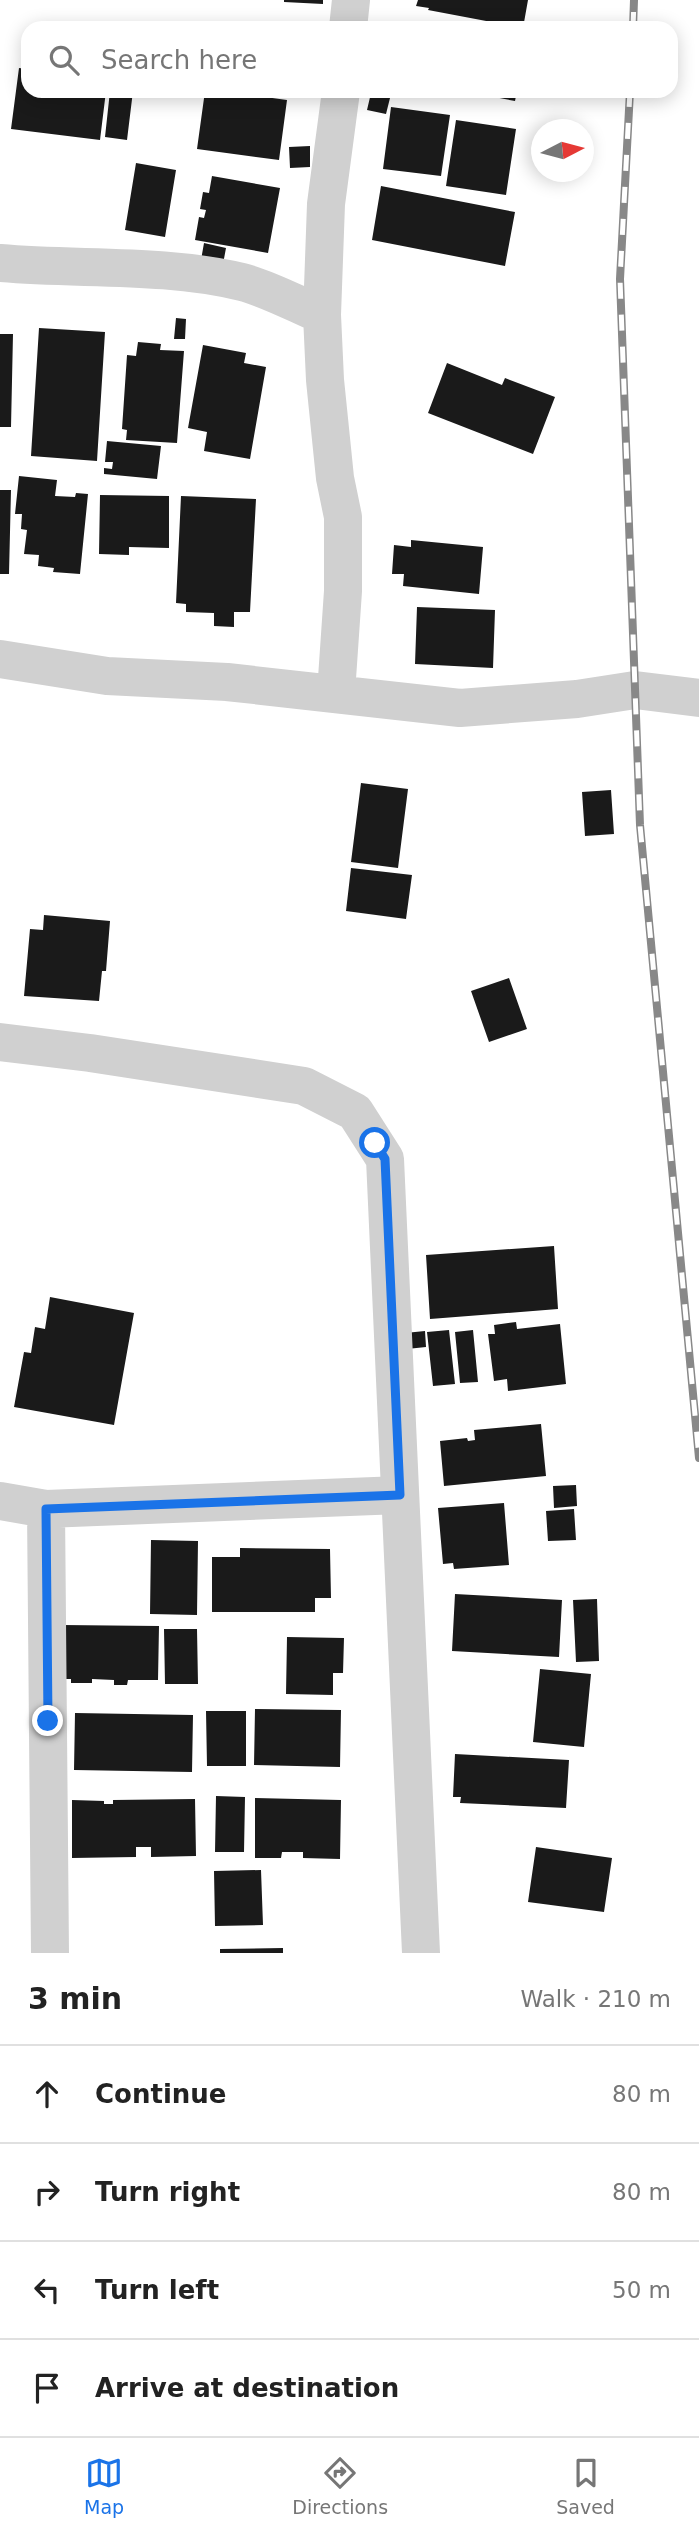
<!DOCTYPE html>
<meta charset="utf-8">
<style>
body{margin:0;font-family:"DejaVu Sans",sans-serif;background:#f2f2f2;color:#222}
.compass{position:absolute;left:531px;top:119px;width:63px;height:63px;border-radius:50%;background:#fff;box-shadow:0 4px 18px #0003;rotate:84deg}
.stop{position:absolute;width:21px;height:21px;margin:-16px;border:5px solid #1a73e8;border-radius:50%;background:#fff}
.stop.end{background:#1a73e8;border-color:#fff;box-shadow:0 2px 7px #0008}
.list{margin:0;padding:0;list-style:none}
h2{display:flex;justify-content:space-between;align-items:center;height:91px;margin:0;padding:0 28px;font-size:30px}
h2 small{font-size:23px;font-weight:400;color:#767676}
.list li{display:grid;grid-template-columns:46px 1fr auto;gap:21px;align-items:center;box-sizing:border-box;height:98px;padding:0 28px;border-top:2px solid #e0e0e0}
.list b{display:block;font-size:26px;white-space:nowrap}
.list em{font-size:23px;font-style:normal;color:#767676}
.icon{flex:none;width:38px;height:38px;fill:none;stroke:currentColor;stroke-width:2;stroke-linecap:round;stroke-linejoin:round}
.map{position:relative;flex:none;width:699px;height:1953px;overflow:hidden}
.search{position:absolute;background:#fff;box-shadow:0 4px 18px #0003;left:21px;right:21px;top:21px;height:77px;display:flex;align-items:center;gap:18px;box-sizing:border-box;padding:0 24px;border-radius:21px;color:#767676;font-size:26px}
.sheet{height:483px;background:#fff}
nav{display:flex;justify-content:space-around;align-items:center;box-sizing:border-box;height:98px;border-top:2px solid #e0e0e0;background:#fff;font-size:19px;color:#767676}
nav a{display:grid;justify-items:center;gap:4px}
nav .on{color:#1a73e8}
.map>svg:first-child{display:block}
.building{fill:#1a1a1a}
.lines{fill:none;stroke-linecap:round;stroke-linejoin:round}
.minor{stroke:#d0d0d0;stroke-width:38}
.rail-casing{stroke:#888;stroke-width:8}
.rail{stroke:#fff;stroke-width:5;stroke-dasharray:16;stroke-linecap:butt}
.route{stroke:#1a73e8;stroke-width:9}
</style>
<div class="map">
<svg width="699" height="1953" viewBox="0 0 699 1953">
<rect width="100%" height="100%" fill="#fff"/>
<path class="building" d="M284,0H323V4L284,2Z
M418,0H528L523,28L428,10L429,8L416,6Z
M399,22L427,26V28H398Z
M19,68L28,69V91H106L100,140L11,129Z
M110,91H133L127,140L105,137Z
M205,91H222L287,100L279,160L197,149Z
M463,91H517L515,101Z
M371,93L390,98L386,114L367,110Z
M391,107L450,115L441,176L383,169Z
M456,120L516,129L506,195L446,186Z
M310,146V167L290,168L289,147Z
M136,163L176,170L165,237L125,230Z
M212,176L280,188L268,253L195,240L199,217L204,218L206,210L200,209L203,192L209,193Z
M381,186L515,212L505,266L372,240Z
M204,243L226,248L223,264L201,260Z
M176,318L186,319L185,339H174Z
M39,328L105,332L97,461L31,456Z
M0,334H13L11,427H0Z
M138,342L161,344L160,350L184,351L177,443L126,440L127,430L122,429L127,355L136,356Z
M203,345L246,353L244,363L266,367L250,459L204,451L207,432L188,428Z
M447,363L502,385L505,378L555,397L533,454L428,413Z
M107,441L161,446L157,479L104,474V468L112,469L113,462H105Z
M19,476L57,480L55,496L75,497L76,493L88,494L80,574L53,572L54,568L38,566L39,555L24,554L27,530L21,529L22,514H15Z
M0,490H11L9,574H0Z
M100,495L169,496V548L129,547V555L99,554Z
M181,496L256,499L250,612H234V627L214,626V613L186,612V604L176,603Z
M411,540L483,547L479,594L403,586L404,574H392L394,545L411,547Z
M417,607L495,610L493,668L415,664Z
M361,783L408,789L398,868L351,862Z
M611,790L614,834L585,836L582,792Z
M351,868L412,875L406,919L346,911Z
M44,915L110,921L106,971H102L99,1001L24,996L30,929L43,930Z
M509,978L527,1029L489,1042L471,991Z
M554,1246L558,1309L430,1319L426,1255Z
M50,1297L134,1313L114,1425L14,1407L24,1352L31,1353L35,1327L45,1329Z
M516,1322L517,1329L560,1324L566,1384L508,1391L507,1379L494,1381L488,1334H495L494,1325Z
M449,1330L455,1384L433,1386L427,1332Z
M473,1330L478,1382L460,1383L455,1332Z
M425,1331L426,1347L407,1349L405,1333Z
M541,1424L546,1476L444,1486L440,1441L467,1438L468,1441L475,1440L474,1430Z
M576,1485L577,1506L554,1508L553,1486Z
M504,1503L509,1565L454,1569L453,1563L443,1564L438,1508Z
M574,1509L576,1540L548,1541L546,1511Z
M151,1540L198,1541L197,1615L150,1614Z
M240,1548L330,1549L331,1598H315V1612H212V1557H240Z
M455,1594L562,1600L559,1657L452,1651Z
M597,1599L599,1661L576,1662L573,1600Z
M62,1625L159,1626L158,1680H128L127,1685H114V1680L92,1679V1683H71V1679H62Z
M164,1629H197L198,1684H165Z
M287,1637L344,1638L343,1673H333V1695L286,1694Z
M540,1669L591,1674L584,1747L533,1742Z
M255,1709L341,1710L340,1767L254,1765Z
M206,1711H246V1766H207Z
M75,1713L193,1715L192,1772L74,1770Z
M455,1754L569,1760L566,1808L460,1803L461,1797H453Z
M216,1796L245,1797L244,1852H215Z
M255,1798L341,1800L340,1859L303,1858V1852H282L281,1858H255Z
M195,1799L196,1856L151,1857V1847H136V1857L72,1858V1800L104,1801V1804H113V1800Z
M536,1847L612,1858L604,1912L528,1902Z
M261,1870L263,1925L215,1926L214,1871Z
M283,1948V1953H220V1949Z"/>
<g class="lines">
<path class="minor" d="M348,28L351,0
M0,263C80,270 163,263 242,282C269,289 296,304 322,315
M0,659L107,676L227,682L460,708L577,699L635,690L699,698
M336,693L343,591V517L335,478L325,380L322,315L326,204L341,91
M0,1042L90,1053L304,1086L355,1112L385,1159L421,1953
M0,1501L46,1509L400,1495
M46,1509L50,1953"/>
<defs>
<path id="rail" d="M633,28L634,0
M630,91L620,279L640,825L699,1458"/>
</defs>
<use href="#rail" class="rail-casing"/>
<use href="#rail" class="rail"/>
</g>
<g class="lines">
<path class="route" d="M48,1721L46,1509L400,1495L385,1159L375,1143"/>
</g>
</svg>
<svg class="compass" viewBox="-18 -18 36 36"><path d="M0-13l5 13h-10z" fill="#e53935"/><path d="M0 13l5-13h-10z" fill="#767676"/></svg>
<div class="stop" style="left:375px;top:1143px"></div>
<div class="stop end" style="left:48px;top:1721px"></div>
<div class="search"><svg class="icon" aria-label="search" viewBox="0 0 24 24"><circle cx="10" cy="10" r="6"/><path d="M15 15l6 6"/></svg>Search here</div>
</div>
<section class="sheet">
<h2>3 min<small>Walk · 210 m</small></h2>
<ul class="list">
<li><svg class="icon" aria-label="ahead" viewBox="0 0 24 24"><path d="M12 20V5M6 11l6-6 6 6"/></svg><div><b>Continue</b></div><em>80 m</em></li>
<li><svg class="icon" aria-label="right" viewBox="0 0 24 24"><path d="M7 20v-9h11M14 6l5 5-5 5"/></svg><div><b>Turn right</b></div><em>80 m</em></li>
<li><svg class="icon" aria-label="left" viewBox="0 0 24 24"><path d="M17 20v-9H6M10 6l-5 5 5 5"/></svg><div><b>Turn left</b></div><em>50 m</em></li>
<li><svg class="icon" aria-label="arrive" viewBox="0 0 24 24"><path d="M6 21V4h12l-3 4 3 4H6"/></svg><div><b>Arrive at destination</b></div></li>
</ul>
</section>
<nav>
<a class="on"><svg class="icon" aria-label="map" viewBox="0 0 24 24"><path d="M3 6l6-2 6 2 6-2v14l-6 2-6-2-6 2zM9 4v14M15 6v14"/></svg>Map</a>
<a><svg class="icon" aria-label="directions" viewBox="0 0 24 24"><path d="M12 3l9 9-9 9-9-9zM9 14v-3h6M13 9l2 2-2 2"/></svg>Directions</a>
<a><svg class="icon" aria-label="saved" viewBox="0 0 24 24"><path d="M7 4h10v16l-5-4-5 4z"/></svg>Saved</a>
</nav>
